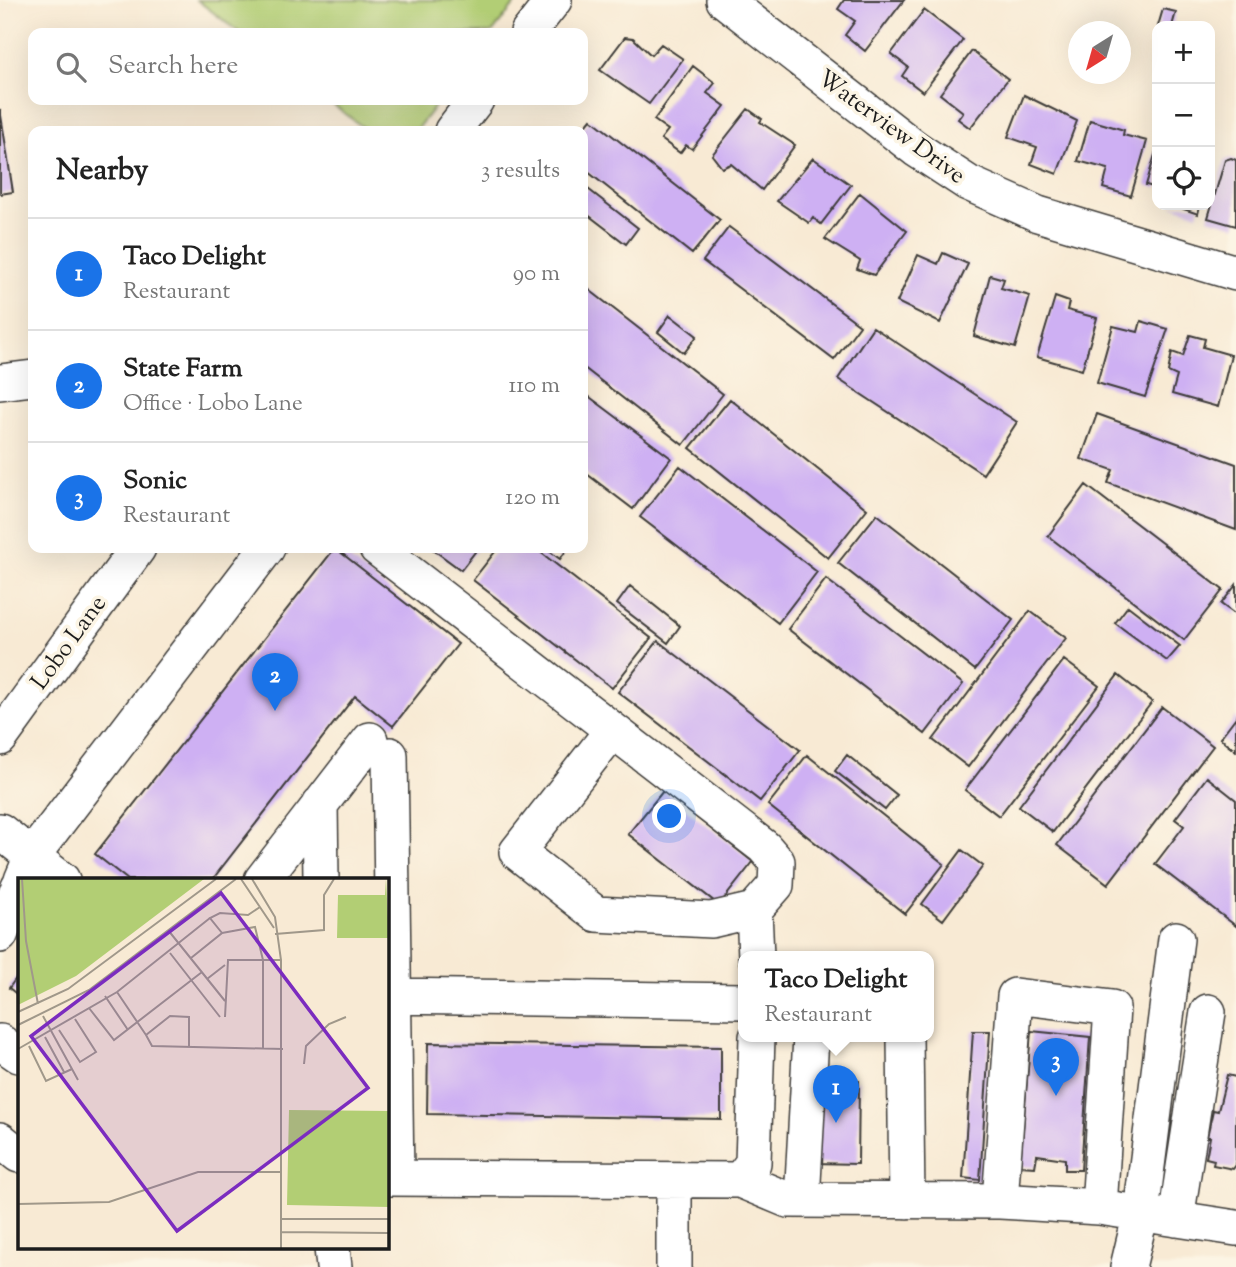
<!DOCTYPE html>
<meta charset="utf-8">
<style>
body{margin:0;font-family:"Sorts Mill Goudy",serif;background:#f2f2f2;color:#222}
.controls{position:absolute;right:21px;top:21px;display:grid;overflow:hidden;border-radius:14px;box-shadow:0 7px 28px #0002}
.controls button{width:63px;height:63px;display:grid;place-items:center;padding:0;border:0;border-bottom:2px solid #e0e0e0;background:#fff;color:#222;font:35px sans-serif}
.compass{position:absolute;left:1068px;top:21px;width:63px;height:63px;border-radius:50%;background:#fff;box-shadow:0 7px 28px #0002;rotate:217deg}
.you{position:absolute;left:670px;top:817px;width:24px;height:24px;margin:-18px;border:5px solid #fff;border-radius:50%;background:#1a73e8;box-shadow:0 0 0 10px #1a73e833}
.badge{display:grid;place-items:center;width:46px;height:46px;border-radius:50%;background:#1a73e8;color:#fff;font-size:23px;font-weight:700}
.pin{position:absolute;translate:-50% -58px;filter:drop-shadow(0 2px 4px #0008)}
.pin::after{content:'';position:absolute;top:37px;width:24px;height:21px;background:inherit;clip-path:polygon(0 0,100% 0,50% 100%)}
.popup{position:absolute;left:738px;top:951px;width:196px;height:91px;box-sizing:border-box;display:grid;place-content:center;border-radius:14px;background:#fff;filter:drop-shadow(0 2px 5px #0005);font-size:23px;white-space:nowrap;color:#767676}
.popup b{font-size:26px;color:#222}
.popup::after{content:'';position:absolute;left:50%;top:100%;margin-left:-14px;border:14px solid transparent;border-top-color:#fff}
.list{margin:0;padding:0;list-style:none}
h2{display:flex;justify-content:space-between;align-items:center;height:91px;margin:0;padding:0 28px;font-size:30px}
h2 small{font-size:23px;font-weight:400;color:#767676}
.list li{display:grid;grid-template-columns:46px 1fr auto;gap:21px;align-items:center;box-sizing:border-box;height:112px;padding:0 28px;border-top:2px solid #e0e0e0}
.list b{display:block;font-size:26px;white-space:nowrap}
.list p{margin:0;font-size:23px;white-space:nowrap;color:#767676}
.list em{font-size:23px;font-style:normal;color:#767676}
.icon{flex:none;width:38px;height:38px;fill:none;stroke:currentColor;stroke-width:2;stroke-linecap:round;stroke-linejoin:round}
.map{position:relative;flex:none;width:1236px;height:1267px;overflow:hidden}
.search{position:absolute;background:#fff;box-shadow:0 7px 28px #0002;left:28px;top:28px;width:560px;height:77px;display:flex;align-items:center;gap:18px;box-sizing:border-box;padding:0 24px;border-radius:14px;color:#767676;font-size:26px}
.panel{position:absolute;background:#fff;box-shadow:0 7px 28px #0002;left:28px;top:126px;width:560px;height:427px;border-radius:14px}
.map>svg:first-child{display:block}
.green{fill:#b2ce74;stroke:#677548;stroke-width:2}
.building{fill:#ceb0f3}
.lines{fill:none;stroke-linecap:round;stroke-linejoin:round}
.minor-casing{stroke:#3d3b38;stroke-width:38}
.minor{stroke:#fff;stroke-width:35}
.labels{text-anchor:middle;stroke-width:7;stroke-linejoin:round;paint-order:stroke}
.street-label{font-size:24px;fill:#1c1c1c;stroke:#fcf5e5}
.inset-road{fill:none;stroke:#a0988a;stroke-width:2}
.view{fill:#7b2cbf;fill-opacity:0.15;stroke:#7b2cbf;stroke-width:3.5}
.inset-edge{fill:none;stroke:#1c1c1c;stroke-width:3.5}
</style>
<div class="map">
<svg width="1236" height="1267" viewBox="0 0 1236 1267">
<rect width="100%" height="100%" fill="#fcf5e5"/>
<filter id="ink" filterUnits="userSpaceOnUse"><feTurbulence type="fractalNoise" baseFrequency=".0143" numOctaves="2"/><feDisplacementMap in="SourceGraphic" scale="14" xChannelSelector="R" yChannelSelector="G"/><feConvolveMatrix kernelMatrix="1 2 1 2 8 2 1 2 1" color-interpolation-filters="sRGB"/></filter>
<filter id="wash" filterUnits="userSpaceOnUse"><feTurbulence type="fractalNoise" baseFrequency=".00686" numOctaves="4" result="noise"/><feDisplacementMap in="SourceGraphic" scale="28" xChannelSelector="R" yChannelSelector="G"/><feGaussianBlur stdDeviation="1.57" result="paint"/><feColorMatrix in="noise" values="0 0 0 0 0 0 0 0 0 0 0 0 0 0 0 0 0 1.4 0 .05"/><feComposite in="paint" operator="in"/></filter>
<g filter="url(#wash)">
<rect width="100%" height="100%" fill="#f8ead4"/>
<path class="green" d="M197,0H518L492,33H240Z
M327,100H440L415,131H368Z"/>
<g id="blocks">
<path class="building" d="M844,0H904L865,51L845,35L855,21L838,9Z
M1163,9L1176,12L1172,26H1158Z
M924,10L963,40L923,92L902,76L908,67L891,54Z
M625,37L633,38L651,55L661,44L683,59L649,104L600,70Z
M972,51L1008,79L970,128L958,119L963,112L940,94Z
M693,66L715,83L707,93L725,106L692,149L686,145L680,153L661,139L668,130L654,120Z
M1024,95L1077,121L1057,174L1031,164L1037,147L1008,137Z
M0,109L13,192L0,194Z
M748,109L762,119L760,122L795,145L762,190L731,164L722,168L712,155Z
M591,119L720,220L692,254L583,168L581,131Z
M1090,120L1124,130L1123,135L1147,141L1131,196L1103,188L1108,169L1078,161Z
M1157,148V188L1146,185Z
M813,158L851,185L821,224L813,218L809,223L777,201Z
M1231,158L1236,160V226L1208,218L1225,160Z
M588,189L638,228L626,244L583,211V196Z
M860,193L907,231L874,275L857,269L860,261L825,239Z
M1172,205H1200L1198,214Z
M729,227L860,325L834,360L703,261Z
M943,253L968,264L940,323L897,302L918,255L938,264Z
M990,275L1004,279L1001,288L1030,296L1015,348L974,336Z
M583,285L723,394L683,445L583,367Z
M1055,297L1069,302L1067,310L1097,318L1082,370L1037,357Z
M670,315L697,336L684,353L658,332Z
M1141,321L1168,329L1145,397L1097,383L1113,326L1138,332Z
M873,327L1017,422L983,474L838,379Z
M1190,335L1205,339L1203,347L1231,355L1218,407L1172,394L1177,376L1168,372L1172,352L1183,356Z
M583,392L671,458L633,509L583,471Z
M730,399L867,509L828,558L690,448Z
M1097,414L1236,464V530L1108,483L1113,470L1081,459Z
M680,466L817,572L778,623L640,517Z
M1086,485L1223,590L1184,640L1048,536Z
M877,514L1013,620L975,670L838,563Z
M335,548L458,644L393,726L355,696L212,880H128L95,854Z
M431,548H478L461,570Z
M498,548H535L651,638L612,688L473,580Z
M545,548H568L560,559Z
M826,579L963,684L925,734L788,629Z
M1236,585V615L1221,604Z
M630,586L680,626L668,643L617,604Z
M1128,606L1180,646L1167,661L1115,623Z
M1030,611L1066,638L968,767L933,740Z
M658,641L800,750L760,801L618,692Z
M1064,660L1099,686L999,816L965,790Z
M1118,675L1152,702L1053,832L1019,806Z
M1162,707L1213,746L1108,884L1057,845Z
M1236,717V751L1220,738Z
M807,755L944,864L905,914L768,805Z
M847,755L897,795L885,810L835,771Z
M1207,777L1236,800V926L1155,864L1184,826L1175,819Z
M663,791L753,862L719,905L628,834Z
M962,850L983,866L943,920L922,904Z
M19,974V996L9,988Z
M973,1031H990L980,1180L963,1178Z
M1031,1031L1090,1037L1081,1170H1065V1159L1037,1155L1035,1167L1020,1166Z
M428,1043L721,1047V1119L427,1114Z
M1227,1075L1236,1077V1165L1233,1169L1213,1165L1214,1160L1206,1158L1210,1137H1207L1213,1110L1218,1111Z
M859,1081L858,1164L815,1163L814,1082Z"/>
</g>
</g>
<g filter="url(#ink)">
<use href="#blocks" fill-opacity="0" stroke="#3d3b38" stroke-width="2"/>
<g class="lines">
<defs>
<path id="minor" d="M724,0L916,149L968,183L1038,214L1236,273
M528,33L554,0
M452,131L476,100
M0,382L33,378
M377,548L764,847L777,862L776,885L754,910L711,920L596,914L517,852L612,731
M0,738L138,548
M390,755L396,1177
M320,804L321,880
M0,831L62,880
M22,880L32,856L267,548
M262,880L370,740
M754,910L756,957
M0,935L19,887
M387,996L743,1001
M905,1037L907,1201
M0,1042L19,1055
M0,1140L19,1155
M387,1178L740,1180L788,1200L1000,1201L1099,1207L1236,1228
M740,1180L753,1163L757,1037
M802,1200L811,1037
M1000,1201L1015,996L1112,1008L1099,1207
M1176,1219L1208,1012
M332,1248L334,1267
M674,1267V1180
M1128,1267L1141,1213L1176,939"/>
</defs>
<use href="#minor" class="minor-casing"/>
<use href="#minor" class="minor"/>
</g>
</g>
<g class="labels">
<g class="street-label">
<text transform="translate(892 126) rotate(36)" y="8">Waterview Drive</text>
<text transform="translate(68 642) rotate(-54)" y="8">Lobo Lane</text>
</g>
</g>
<g transform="translate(18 878)">
<rect width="371" height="371" fill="#f8ead4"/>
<path d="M0,1H186L58,98L0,127ZM368,1L371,60H319L320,17H367ZM271,232L371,233V329L269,327Z" fill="#b2ce74"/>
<path class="inset-road" d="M4,1L8,63L20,126M223,1L256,50M234,1L257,39L263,82V370M150,52L207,123M204,55L237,49L245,82V170M257,56L306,52V17L316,1M152,75L202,139M173,80L204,55L192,40L202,35L230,37L242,29M189,101L207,87M99,114L128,157M87,118L110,152M71,130L96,162L184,94M0,134L50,111L198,1M25,138L60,202M207,139L210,82H263M0,147L71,112L218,1M41,152L62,184L78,174L57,141M27,159L46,194M11,168L28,203L54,191M171,168V139L152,138L128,157L134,168L265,171M0,171L99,114L192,40M286,186L288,168L311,146L328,139M0,326L91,324L180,294H264M263,341H371M263,354L371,355"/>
<path class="view" d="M203,15L350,210L159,353L13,158Z"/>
<rect width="371" height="371" class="inset-edge"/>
</g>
</svg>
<div class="controls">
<button>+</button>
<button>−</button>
<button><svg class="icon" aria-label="locate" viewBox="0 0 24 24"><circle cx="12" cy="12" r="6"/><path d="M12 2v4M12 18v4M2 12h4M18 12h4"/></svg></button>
</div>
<svg class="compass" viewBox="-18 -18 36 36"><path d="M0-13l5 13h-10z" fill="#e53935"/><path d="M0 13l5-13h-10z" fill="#767676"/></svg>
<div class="you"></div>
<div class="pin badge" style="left:836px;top:1123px">1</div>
<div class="popup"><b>Taco Delight</b>Restaurant</div>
<div class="pin badge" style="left:275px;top:711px">2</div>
<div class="pin badge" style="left:1056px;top:1096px">3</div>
<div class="search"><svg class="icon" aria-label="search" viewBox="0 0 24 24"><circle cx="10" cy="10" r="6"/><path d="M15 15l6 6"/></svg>Search here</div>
<section class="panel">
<h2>Nearby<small>3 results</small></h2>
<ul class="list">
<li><span class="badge">1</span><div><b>Taco Delight</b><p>Restaurant</p></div><em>90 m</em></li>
<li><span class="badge">2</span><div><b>State Farm</b><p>Office · Lobo Lane</p></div><em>110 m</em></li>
<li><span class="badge">3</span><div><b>Sonic</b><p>Restaurant</p></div><em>120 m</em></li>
</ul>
</section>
</div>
